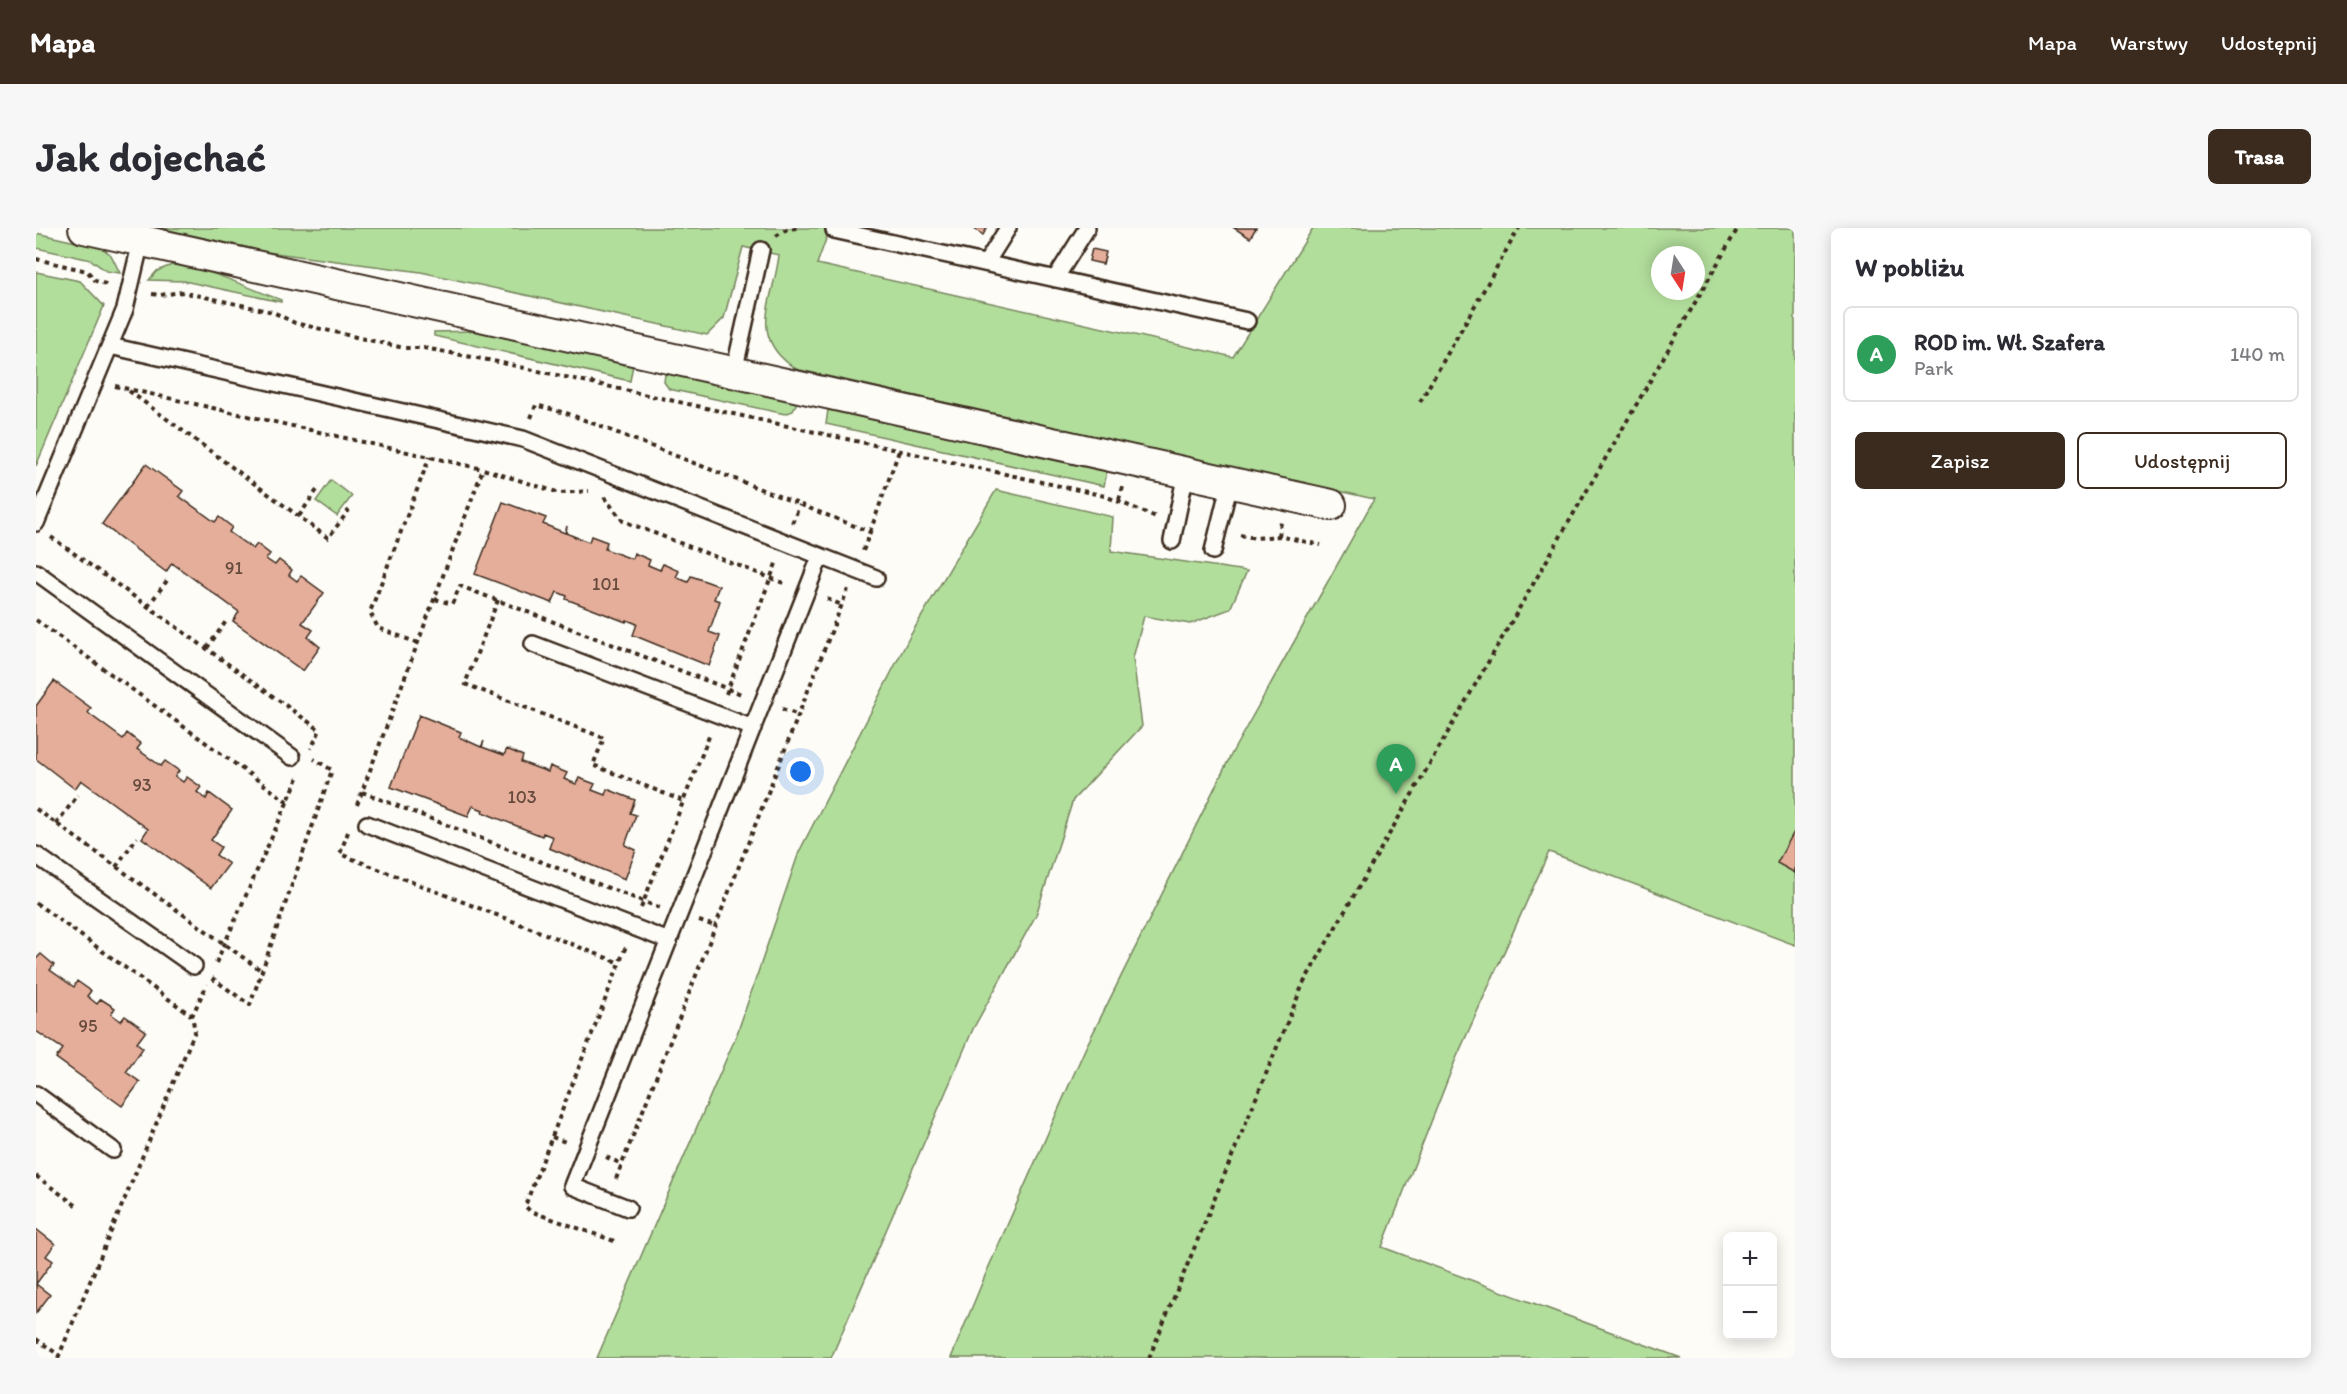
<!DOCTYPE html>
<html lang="pl">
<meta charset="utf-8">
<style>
body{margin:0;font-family:Itim,sans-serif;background:#f7f7f7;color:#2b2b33}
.controls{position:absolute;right:18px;bottom:18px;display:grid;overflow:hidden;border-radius:9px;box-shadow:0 3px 15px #0003}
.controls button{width:54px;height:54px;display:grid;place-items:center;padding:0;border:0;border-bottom:2px solid #e1e1e2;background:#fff;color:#2b2b33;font:30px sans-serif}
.compass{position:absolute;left:1615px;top:18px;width:54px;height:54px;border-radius:50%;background:#fff;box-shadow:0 3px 15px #0003;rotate:168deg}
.you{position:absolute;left:765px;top:544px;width:21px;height:21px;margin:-15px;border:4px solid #fff;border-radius:50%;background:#1a73e8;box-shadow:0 0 0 9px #1a73e833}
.badge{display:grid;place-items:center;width:39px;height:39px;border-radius:50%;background:#3b2a1e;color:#fff;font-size:20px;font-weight:700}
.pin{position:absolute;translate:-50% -50px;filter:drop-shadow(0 2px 3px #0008)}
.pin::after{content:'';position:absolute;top:32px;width:21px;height:18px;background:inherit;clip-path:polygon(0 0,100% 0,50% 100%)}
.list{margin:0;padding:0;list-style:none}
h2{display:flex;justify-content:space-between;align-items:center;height:78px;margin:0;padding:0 24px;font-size:26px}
h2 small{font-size:20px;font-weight:400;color:#7c7c81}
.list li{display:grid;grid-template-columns:39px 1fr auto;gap:18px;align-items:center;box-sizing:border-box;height:96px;margin:0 12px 12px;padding:0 12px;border:2px solid #e1e1e2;border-radius:9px}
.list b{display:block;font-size:22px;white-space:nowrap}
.list p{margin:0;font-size:20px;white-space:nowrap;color:#7c7c81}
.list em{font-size:20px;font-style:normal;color:#7c7c81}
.actions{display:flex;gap:12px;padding:18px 24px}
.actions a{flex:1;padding:14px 0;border:2px solid #3b2a1e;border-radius:9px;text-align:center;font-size:21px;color:#3b2a1e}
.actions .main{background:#3b2a1e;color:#fff}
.map{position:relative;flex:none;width:1759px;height:1130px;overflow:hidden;border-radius:9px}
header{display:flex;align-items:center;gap:36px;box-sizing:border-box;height:84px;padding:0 30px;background:#3b2a1e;color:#fff}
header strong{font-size:28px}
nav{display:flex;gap:33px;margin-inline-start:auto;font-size:21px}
.intro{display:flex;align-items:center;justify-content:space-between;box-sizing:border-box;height:144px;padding:0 36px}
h1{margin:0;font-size:42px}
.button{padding:15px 27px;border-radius:9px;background:#3b2a1e;color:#fff;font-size:21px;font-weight:700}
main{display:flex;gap:36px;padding:0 36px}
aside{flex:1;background:#fff;border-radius:9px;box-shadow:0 3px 15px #0003}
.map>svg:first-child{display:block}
.green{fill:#b2de9c;stroke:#76845d;stroke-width:1.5;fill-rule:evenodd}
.building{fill:#e5ae9b;stroke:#3b2a1e;stroke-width:1.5}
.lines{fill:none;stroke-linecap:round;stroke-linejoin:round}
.service-casing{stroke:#3b2a1e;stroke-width:20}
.minor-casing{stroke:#3b2a1e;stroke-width:34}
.path{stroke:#3b2a1e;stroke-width:4;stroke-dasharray:4.5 4.5;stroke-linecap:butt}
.service{stroke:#fdfcf7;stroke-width:15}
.minor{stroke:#fdfcf7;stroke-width:30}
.labels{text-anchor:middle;stroke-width:4.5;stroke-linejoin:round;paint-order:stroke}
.number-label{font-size:18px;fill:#664b3d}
</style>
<header>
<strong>Mapa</strong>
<nav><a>Mapa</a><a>Warstwy</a><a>Udostępnij</a></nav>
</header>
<div class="intro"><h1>Jak dojechać</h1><a class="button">Trasa</a></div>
<main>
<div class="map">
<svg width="1759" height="1130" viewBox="0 0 1759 1130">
<rect width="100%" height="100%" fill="#fdfcf7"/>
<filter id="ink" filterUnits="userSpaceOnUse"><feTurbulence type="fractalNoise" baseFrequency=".0167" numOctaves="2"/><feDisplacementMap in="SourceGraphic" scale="12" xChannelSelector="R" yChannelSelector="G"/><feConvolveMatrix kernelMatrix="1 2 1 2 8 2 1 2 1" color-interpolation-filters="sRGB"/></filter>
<g filter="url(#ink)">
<path class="green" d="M121,0H794L781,36L1197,129L1277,0H1759V717L1513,624L1419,833L1346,1019L1645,1130H915L951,1043L1049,821L1197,523L1338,271L760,141C710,108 738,73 743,27L707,19L688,90L671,107L385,44L231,24ZM1624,27H1660V63H1624Z
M0,5L66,20L75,27L84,45L70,43L55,32L0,20Z
M136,37C171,39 212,60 245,72V74L148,53L113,52L121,43Z
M0,44L44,53L68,78L0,238Z
M438,103L597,137L594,153L398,108V104Z
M629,146H636L761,174L757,183L749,186L633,161L628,154Z
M792,182L948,216L953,220L958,218L1071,243L1068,258L790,196Z
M295,252L316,268L301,288L280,273Z
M960,262L1077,289L1075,323L1211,343L1194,381L1154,396L1108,388L1097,430L1106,498L1037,572L1000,687L937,801L795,1130H561L701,806L763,624L874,408Z"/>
<path class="building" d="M937,0H951L947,7Z
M1198,0H1220L1214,10Z
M1056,21L1070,24L1067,36L1053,33Z
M110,236L147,263L143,268L179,294L183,289L196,299L193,304L217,321L221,316L234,326L230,331L239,337L243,332L256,342L253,347L261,353L265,348L288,365L266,395L277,402L272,409L284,419L267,443L197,393L203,384L136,335L130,344L66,296Z
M467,274L510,290L507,296L529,305L531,298L530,305L542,310L553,314L555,308L571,314L569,321L596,331L598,325L614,332L612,337L624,342L627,336L643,343L640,349L652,354L655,348L683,358L678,371L684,373L673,404L684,408L673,438L597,407L601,396L591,392L590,394L530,371L531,368L521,364L516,375L439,346Z
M18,453L55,480L52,485L87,511L91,505L105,516L101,521L125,538L129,533L143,543L139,548L147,554L151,549L165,559L161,564L170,571L173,565L196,582L175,612L185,619L180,627L193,636L175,660L106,610L112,601L45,552L39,561L0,531V478Z
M383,487L425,504L423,509L445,519L448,513L446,519L468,527L471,521L487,528L485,534L512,544L514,538L531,545L528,551L540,556L543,550L559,556L556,562L569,567L571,561L599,572L594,585L600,587L589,617L600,622L589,651L513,620L517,609L507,605L506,608L446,584L447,582L437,578L432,588L355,559Z
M1759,602V645L1741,635Z
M5,726L18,737L14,742L38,759L41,753L55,763L51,768L61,776L65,771L79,780L75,786L85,793L89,788L110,803L101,815L107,820L90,844L104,854L86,878L20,830L27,821L0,803V731Z
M0,1001L19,1016L10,1028L17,1033L0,1056Z
M0,1056L14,1067L0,1085Z"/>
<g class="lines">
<defs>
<path id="service" d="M798,2L1211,93
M950,35L972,0
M1019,51L1051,0
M74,118L487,211L840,350
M698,144L725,22
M0,295L89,81L105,13
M1136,313L1150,245
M1177,323L1194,254
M0,344L256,529
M497,416L717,500
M331,596L633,713
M0,627L158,738
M0,866L77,922
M592,980L536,958L784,329"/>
<path id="minor" d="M48,0L1295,277"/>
</defs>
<use href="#service" class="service-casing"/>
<use href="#minor" class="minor-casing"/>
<path class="path" d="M740,8L751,1L761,0
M0,31L51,43L60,53L73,57
M116,66L124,67L146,64L237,84L259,95L368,120H388L457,133L1069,268L1120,289
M79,158L447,241L524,265L553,263
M93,163L292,310L313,282
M1384,174L1483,0
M495,190L500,177L533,186L834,304L827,323
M568,269L587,293L750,356
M1083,272L1087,259
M263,288L283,259
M756,295L764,277
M834,304L863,223
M1204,307L1219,310L1243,308L1285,317
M1243,308L1245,294
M15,309L284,502L275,521
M399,371L416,376L424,358L708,467
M791,371L806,377
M462,372L429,456L568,510L557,537L647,573
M112,378L133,350
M0,392L252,574
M382,415L342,400L334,384L394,228
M171,420L191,392
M690,466L741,333
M746,481L763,487
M326,564L624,680
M321,577L447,241
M0,581L226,743
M20,596L42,567
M312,604L304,626L584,735
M80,639L101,609
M0,675L156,788
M605,680L674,506
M663,693L679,698
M180,735L262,550
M176,750L214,777L296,542L278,531
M516,909L532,915
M570,929L586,936
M0,948L41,978
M580,951L812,361
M578,1013L494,983L489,978L590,718
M0,1111L23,1127
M22,1130L159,803L156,788L171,756
M1113,1130L1267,756L1702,0"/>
<use href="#service" class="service"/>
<use href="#minor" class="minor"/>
</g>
</g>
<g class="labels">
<g class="number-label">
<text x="198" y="346">91</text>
<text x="570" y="362">101</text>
<text x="106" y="563">93</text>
<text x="486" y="575">103</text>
<text x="52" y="804">95</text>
</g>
</g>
</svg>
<div class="controls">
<button>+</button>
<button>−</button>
</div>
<svg class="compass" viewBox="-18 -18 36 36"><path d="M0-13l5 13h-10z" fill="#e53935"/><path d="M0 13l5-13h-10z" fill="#7c7c81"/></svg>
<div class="you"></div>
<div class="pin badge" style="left:1360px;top:566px;background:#2e9e5b">A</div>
</div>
<aside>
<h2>W pobliżu<small></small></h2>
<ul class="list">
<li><span class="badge" style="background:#2e9e5b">A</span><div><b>ROD im. Wł. Szafera</b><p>Park</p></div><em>140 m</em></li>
</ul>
<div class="actions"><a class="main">Zapisz</a><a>Udostępnij</a></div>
</aside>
</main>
